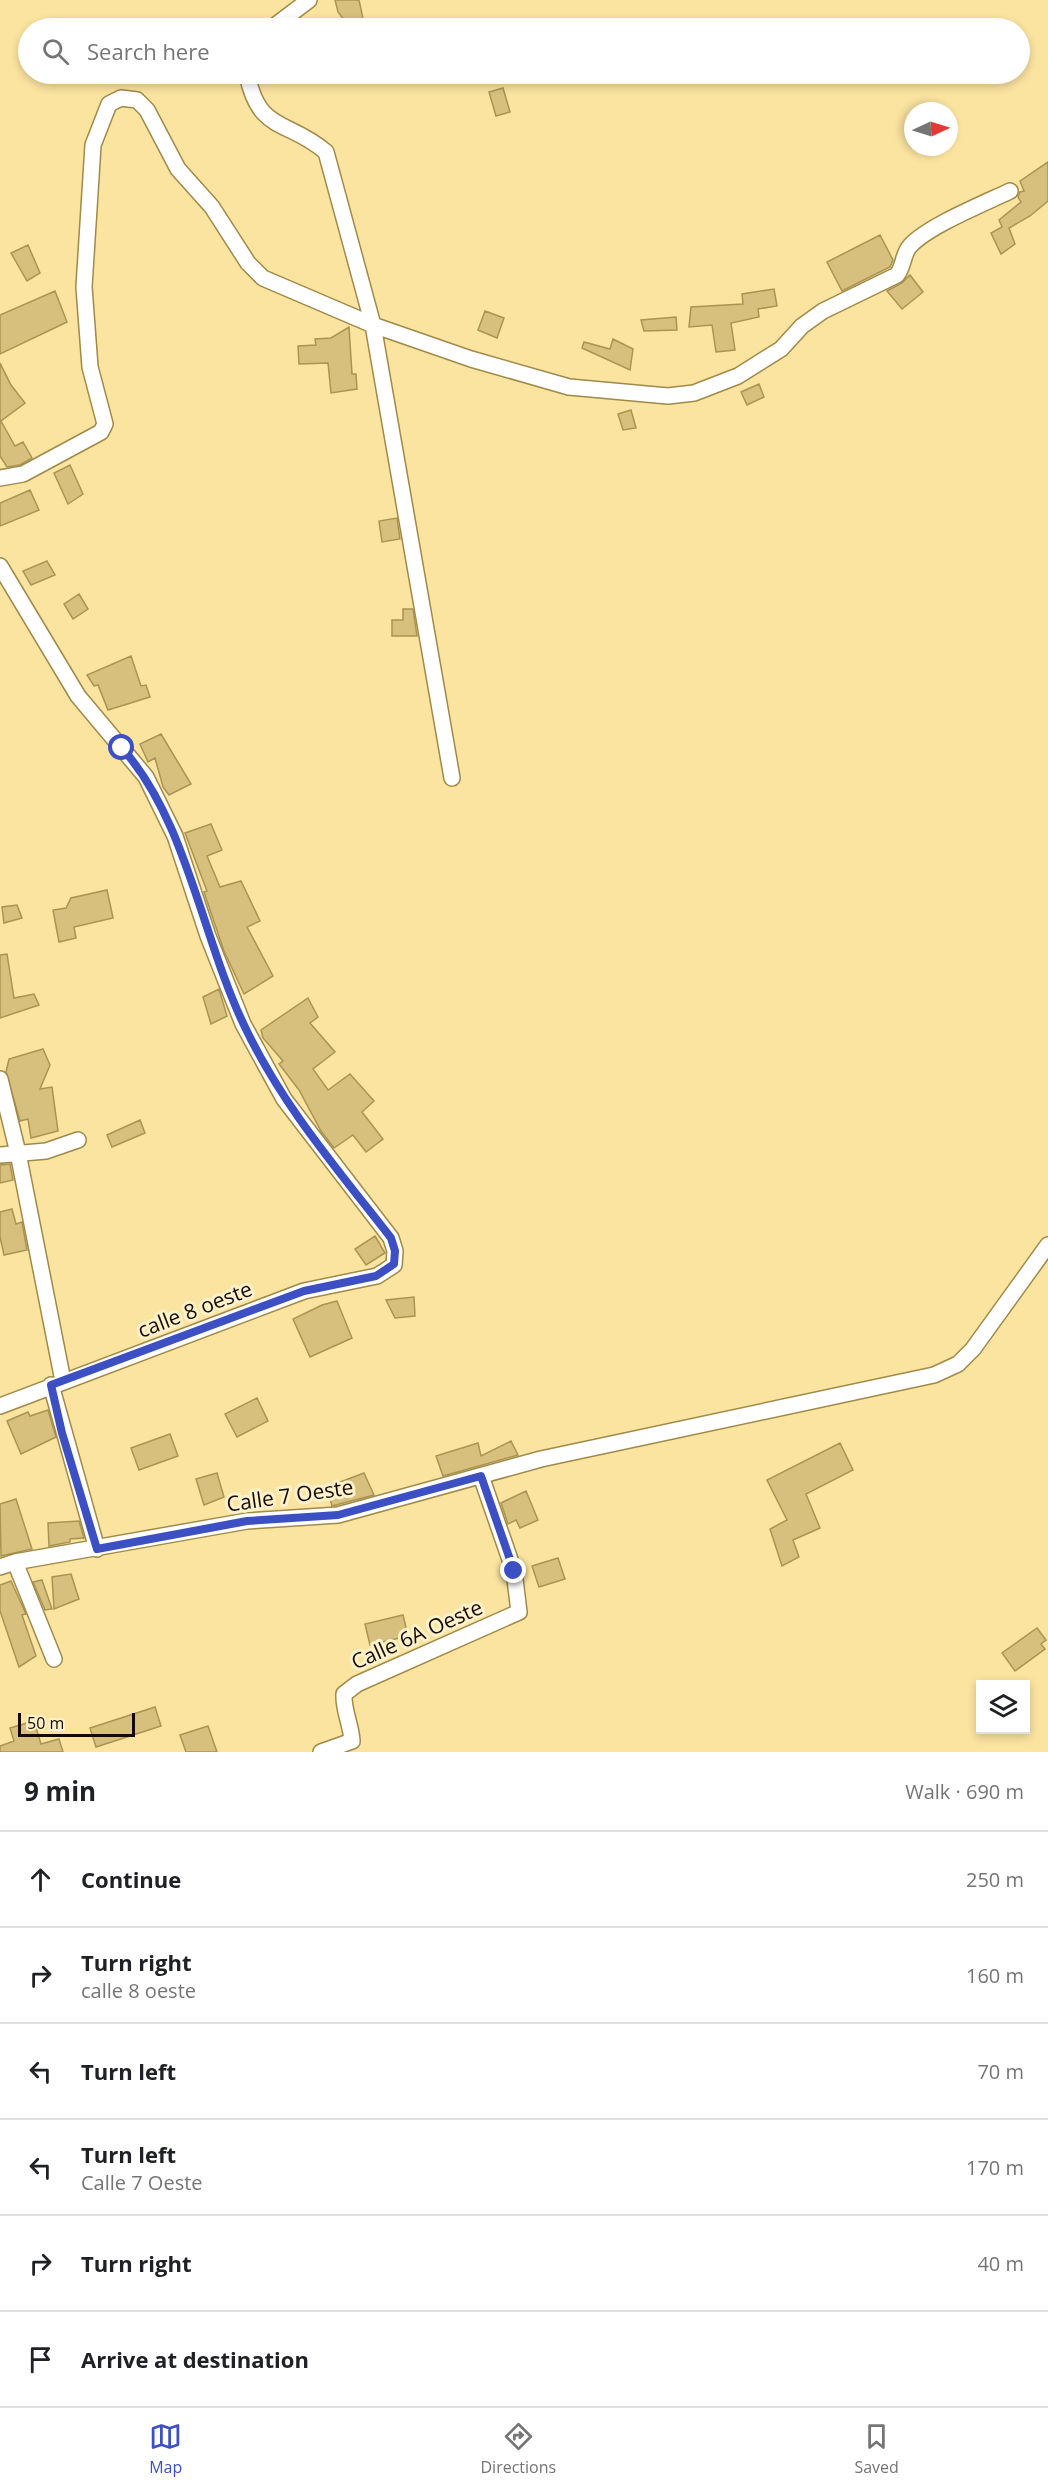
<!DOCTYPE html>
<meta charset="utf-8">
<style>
body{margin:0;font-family:"Open Sans",sans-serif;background:#f2f2f2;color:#202124}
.controls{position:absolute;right:18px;bottom:18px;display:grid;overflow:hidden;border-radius:0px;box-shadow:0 3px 9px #0003}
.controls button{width:54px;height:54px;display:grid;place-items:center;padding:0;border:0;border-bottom:2px solid #e0e0e0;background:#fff;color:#202124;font:30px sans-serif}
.compass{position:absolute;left:904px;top:102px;width:54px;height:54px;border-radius:50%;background:#fff;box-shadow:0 3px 9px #0003;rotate:86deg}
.scale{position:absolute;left:18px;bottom:15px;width:117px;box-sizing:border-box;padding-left:6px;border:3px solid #140b00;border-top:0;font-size:16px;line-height:21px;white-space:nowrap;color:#140b00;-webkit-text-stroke:4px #fff1ca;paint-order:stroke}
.stop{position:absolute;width:18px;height:18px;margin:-14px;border:4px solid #3d50c3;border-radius:50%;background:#fff}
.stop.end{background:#3d50c3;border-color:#fff;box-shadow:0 2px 6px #0008}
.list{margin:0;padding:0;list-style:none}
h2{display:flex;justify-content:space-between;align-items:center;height:78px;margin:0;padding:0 24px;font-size:26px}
h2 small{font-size:20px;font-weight:400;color:#757577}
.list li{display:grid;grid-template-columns:39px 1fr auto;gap:18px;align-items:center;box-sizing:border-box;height:96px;padding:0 24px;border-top:2px solid #e0e0e0}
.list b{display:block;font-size:22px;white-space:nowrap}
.list p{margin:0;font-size:20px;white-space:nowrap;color:#757577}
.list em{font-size:20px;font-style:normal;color:#757577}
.icon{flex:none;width:33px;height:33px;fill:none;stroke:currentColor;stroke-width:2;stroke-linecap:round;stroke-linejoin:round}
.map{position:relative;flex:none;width:1048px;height:1752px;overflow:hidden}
.search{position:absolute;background:#fff;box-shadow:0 3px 9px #0003;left:18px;right:18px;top:18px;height:66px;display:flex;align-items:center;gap:15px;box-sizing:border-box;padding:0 21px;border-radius:33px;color:#757577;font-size:22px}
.sheet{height:654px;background:#fff}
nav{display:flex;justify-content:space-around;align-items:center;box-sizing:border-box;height:84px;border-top:2px solid #e0e0e0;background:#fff;font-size:16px;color:#757577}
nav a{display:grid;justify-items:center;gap:3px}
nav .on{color:#3d50c3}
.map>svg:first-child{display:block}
.building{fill:#d7c07e;stroke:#aa9453;stroke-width:1.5}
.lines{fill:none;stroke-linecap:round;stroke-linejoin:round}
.minor-casing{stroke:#a08a49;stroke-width:18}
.minor{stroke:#fff;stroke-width:15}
.route{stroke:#3d50c3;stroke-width:8}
.labels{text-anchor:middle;stroke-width:6;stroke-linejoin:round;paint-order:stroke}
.street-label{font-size:21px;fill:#140b00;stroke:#fff1ca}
</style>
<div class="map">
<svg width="1048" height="1752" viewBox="0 0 1048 1752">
<rect width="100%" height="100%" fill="#fbe3a0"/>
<path class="building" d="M335,0H359L365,28H350L338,12Z
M503,88L510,112L496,116L489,92Z
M1048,162V201L1030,216L1009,228L1015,244L1001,254L991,233L1002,227L999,220L1021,202L1018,197L1020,192L1024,191L1020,181Z
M880,235L893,260L890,267L842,291L827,262Z
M28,245L40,273L27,281L11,253Z
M910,275L923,292L902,309L887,291L902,283Z
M774,289L777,306L758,309L759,317L731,323L735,350L716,352L712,325L689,327L691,307L743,304L742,294Z
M55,291L67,322L0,354V315Z
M485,311L504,318L497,338L478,330Z
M676,317L677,330L644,331L641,320Z
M349,327L352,374H356L357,389L331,393L328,363L299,364L298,346L316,345L315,339L331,338Z
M613,339L633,349L630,370L582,348L584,342L610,349Z
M0,363L11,385L25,403L1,421L15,446L23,442L32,458L20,465L7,467L0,456Z
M759,384L764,397L747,405L741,392Z
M631,410L636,428L623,430L618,414Z
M70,465L83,494L68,504L54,473Z
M30,490L39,510L0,526V503Z
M397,518L400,539L382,542L379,521Z
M47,561L55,575L31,585L23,571Z
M79,594L88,609L73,619L64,604Z
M403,609H413L417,636H392V620H403Z
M131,656L141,686L146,685L150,697L108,710L98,685L94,686L87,675Z
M161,734L191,784L169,795L163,787L155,758L148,762L140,744Z
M211,824L222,850L207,856L220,887L241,881L260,921L247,927L273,976L244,994L224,951L204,892L207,891L185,833Z
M107,890L113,918L74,927L76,938L59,942L53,910L66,908L71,898Z
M17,905L22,918L4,923L2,907Z
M7,954L14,998L34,994L39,1005L0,1018V955Z
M219,989L227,1016L211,1024L203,997Z
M308,998L318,1017L310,1023L335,1052L313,1069L328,1090L350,1074L374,1101L362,1112L383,1139L366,1152L353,1135L334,1148L321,1131L299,1090L279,1064L283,1061L263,1038L261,1030Z
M43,1049L50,1065L40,1089L52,1087L58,1131L31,1138L28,1119L20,1121L6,1072L9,1059Z
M140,1120L145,1133L112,1147L107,1135Z
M10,1164L13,1180L0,1183V1165Z
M12,1209L16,1224L22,1222L27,1250L4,1255L0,1237V1212Z
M375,1236L385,1253L366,1265L355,1249Z
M414,1297L415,1316L395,1318L386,1300Z
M337,1301L352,1338L310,1357L293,1319L322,1305Z
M257,1398L268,1421L237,1437L225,1414Z
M48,1410L56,1437L21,1454L7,1421L28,1412L30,1416Z
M170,1434L178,1456L139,1470L131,1448Z
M511,1441L518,1455L443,1476L436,1456L478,1443L481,1456Z
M840,1443L853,1470L806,1494L820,1528L793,1540L799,1557L782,1566L770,1529L787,1520L767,1480Z
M217,1473L224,1497L204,1505L196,1479Z
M364,1473L374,1495L332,1506L327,1487Z
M526,1491L538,1520L520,1528L516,1520L508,1524L501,1503Z
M16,1499L32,1549L1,1556L0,1504Z
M79,1521L84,1538L70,1539V1542L49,1546L48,1523Z
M558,1558L565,1579L539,1587L532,1566Z
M71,1574L79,1599L54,1609L52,1577Z
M42,1580L52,1609L45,1610L33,1582Z
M11,1581L26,1614L22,1615L36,1656L19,1667L0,1611V1585Z
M403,1615L408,1636L370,1645L365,1624Z
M1037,1628L1046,1640L1041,1644L1045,1649L1015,1671L1002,1653Z
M155,1707L161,1726L96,1747L90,1728Z
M34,1721L41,1744L59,1739L63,1752H0V1746L14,1741L10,1728Z
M208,1726L217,1752H186L180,1735Z"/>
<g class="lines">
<defs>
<path id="minor" d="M272,28L309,0
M247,74C259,134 288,119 326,152L373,325L452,778
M0,478L23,474L101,432L105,424L90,367L84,287L93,145L109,104L121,98L137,100L147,110L178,169L212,207L248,263L263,278L373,325L471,359L569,387L668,396L694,393L738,376L781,349L802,326L823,311L897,275C904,266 903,253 910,246C928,226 985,203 1010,191
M0,566L78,696L146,777L175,836L208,936L243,1024L284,1099L391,1238L395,1251L394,1265L377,1276L304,1291L0,1406
M0,1079L18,1153L63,1381
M0,1155L46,1151L78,1140
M51,1385L97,1549
M15,1562L54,1659
M0,1567L15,1562L247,1521L338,1515L541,1459L934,1375L958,1364L973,1349L1048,1245
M321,1752L352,1741C351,1724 343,1710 344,1694L357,1684L519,1612L514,1571L481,1476"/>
</defs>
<use href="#minor" class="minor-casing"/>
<use href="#minor" class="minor"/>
</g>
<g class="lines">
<path class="route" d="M122,748C187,821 202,938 244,1025C281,1104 338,1170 391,1238L395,1251L394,1264L376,1276L304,1291L51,1385L62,1433L97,1549L247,1521L338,1515L481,1476L514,1571"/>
</g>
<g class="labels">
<g class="street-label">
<text transform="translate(195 1310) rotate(-21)" y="7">calle 8 oeste</text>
<text transform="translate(290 1496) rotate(-8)" y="7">Calle 7 Oeste</text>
<text transform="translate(417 1635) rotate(-24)" y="7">Calle 6A Oeste</text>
</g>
</g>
</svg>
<div class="controls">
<button><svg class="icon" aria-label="layers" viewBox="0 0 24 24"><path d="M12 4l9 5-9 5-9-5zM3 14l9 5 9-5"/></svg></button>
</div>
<svg class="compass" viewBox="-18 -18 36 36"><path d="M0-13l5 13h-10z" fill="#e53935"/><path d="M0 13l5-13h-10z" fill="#757577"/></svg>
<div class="scale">50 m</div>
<div class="stop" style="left:122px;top:748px"></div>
<div class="stop end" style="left:514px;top:1571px"></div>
<div class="search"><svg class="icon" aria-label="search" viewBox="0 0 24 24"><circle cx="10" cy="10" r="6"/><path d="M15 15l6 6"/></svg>Search here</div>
</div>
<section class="sheet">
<h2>9 min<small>Walk · 690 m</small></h2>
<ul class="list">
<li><svg class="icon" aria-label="ahead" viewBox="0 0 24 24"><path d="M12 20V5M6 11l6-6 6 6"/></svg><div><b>Continue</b></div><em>250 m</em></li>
<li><svg class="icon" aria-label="right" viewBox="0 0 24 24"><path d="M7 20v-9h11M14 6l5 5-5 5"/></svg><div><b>Turn right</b><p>calle 8 oeste</p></div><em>160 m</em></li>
<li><svg class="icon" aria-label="left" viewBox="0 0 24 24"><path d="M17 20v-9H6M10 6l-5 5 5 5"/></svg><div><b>Turn left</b></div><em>70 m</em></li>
<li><svg class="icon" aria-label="left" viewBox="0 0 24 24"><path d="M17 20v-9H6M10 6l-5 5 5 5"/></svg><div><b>Turn left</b><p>Calle 7 Oeste</p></div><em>170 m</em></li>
<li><svg class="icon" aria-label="right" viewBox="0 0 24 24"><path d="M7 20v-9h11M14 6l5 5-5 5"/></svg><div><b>Turn right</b></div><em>40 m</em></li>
<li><svg class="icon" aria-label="arrive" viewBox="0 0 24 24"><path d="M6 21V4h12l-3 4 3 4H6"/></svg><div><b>Arrive at destination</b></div></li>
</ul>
</section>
<nav>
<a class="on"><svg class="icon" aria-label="map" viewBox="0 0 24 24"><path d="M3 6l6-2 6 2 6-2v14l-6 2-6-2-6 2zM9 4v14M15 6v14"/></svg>Map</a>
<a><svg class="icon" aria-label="directions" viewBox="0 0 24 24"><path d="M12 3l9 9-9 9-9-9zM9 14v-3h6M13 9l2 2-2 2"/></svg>Directions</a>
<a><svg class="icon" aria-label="saved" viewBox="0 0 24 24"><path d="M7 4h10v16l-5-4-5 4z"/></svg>Saved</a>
</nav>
